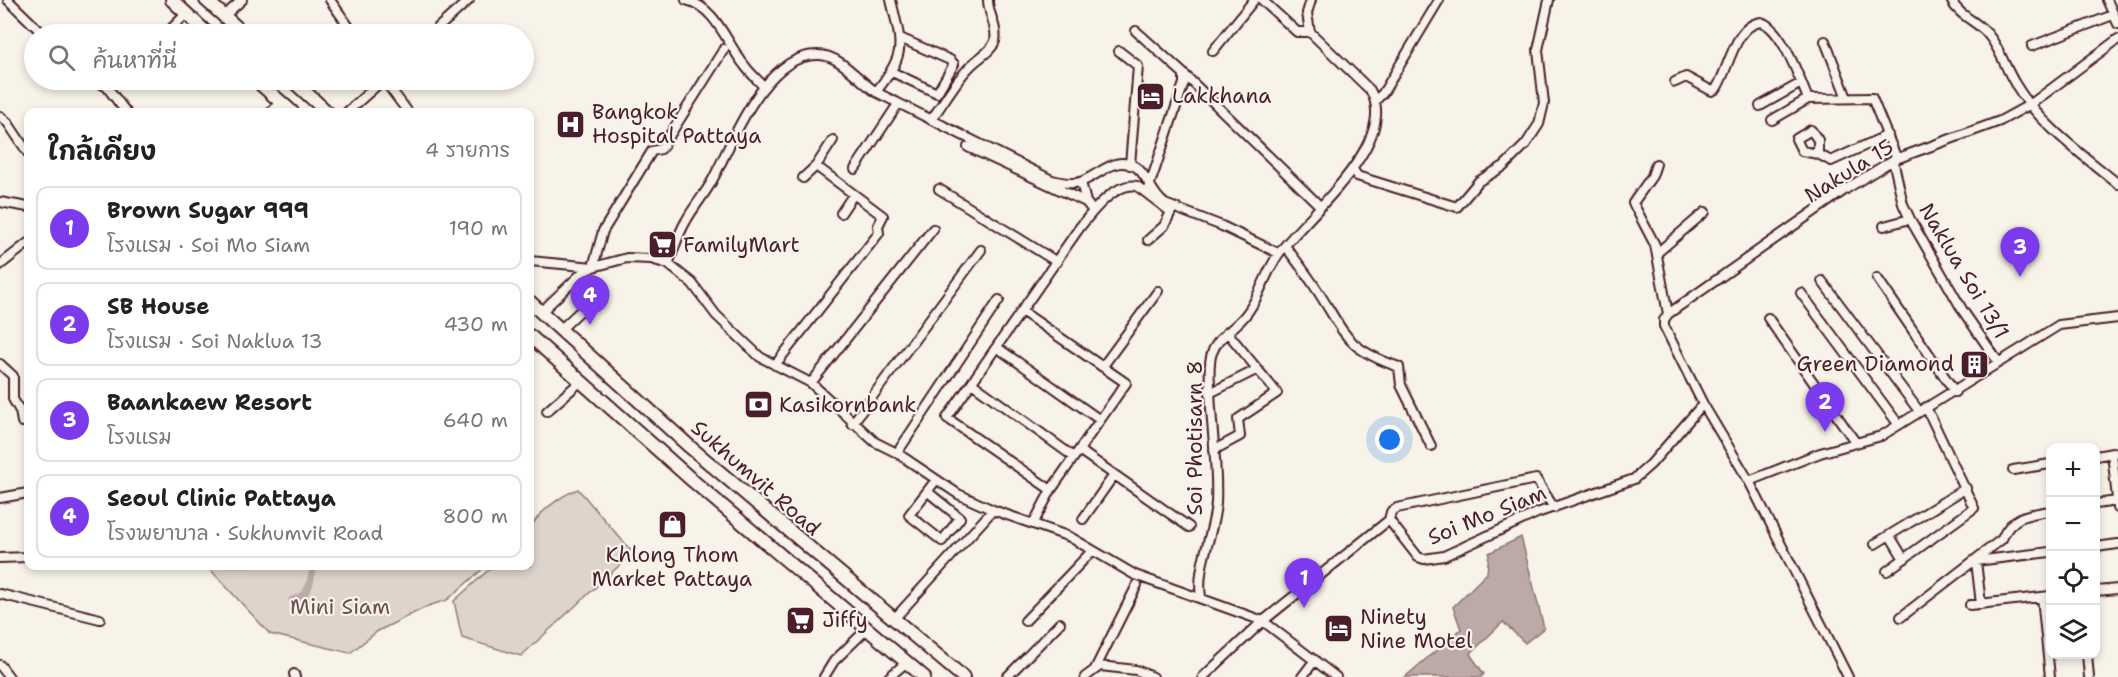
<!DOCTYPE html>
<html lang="th">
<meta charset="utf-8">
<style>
body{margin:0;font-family:"Shantell Sans","Playpen Sans Thai",sans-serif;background:#f2f2f2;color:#222}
.controls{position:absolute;right:18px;bottom:18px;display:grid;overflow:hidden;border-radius:12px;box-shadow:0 3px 9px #0003}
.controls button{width:54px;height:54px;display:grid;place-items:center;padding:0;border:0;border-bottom:2px solid #e0e0e0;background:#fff;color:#222;font:30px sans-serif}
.you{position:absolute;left:1390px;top:440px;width:21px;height:21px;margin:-15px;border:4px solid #fff;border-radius:50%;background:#1a73e8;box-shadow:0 0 0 9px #1a73e833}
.badge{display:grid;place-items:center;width:39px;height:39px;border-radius:50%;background:#7c3aed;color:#fff;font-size:20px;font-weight:700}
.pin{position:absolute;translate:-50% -50px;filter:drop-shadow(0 2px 3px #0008)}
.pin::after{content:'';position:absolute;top:32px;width:21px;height:18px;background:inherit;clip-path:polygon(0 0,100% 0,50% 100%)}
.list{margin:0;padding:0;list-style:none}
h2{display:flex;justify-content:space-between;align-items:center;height:78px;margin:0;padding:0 24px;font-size:26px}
h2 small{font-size:20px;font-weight:400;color:#767676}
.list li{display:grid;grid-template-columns:39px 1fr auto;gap:18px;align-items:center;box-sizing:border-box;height:84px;margin:0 12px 12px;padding:0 12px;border:2px solid #e0e0e0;border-radius:12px}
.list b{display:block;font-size:22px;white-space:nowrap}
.list p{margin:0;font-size:20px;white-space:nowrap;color:#767676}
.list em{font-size:20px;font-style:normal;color:#767676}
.icon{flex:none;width:33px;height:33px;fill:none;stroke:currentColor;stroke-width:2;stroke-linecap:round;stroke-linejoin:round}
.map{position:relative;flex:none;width:2118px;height:677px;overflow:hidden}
.search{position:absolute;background:#fff;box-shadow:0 3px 9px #0003;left:24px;top:24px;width:510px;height:66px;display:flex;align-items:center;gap:15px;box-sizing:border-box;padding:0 21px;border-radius:33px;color:#767676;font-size:22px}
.panel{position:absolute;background:#fff;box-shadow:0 3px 9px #0003;left:24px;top:108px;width:510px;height:462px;border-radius:12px}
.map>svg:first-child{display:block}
.green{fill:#ded4cc;stroke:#947a7c;stroke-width:1.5}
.water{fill:#bcaaa7;stroke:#8e7275;stroke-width:1.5}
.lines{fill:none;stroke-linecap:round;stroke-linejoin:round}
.canal{stroke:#bcaaa7;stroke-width:7}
.minor-casing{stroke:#4a1f2b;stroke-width:12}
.highway-casing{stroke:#4a1f2b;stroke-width:16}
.minor{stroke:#f7f3e8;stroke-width:8}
.highway{stroke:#f7f3e8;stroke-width:12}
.labels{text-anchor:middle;stroke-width:4.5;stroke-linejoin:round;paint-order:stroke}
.poi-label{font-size:21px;fill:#4a1f2b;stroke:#f7f3e8;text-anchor:start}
.street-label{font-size:21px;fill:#4a1f2b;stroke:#f7f3e8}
.park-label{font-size:21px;fill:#6f4c53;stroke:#f7f3e8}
</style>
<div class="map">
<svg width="2118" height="677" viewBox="0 0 2118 677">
<rect width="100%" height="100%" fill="#f7f3e8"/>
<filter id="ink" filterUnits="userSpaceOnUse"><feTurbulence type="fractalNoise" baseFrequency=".0167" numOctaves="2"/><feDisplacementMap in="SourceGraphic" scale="12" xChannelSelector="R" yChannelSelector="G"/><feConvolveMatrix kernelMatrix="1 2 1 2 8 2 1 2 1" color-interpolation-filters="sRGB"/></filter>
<g filter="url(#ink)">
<path class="green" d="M578,489L633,553L521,656L462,638L454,601L493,566H530C530,555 528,542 530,532C533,515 562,495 578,489Z
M207,566H486L447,600L428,606L378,631L350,653L270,634Z"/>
<path class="water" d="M1521,537L1544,628L1525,643L1503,622L1470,654L1484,674L1481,677H1405L1461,629L1453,607L1487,573L1489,553Z"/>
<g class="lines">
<path class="canal" d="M292,600C310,595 311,582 313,566"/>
<defs>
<path id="minor" d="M8,0L43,34
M330,0L354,34
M686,0C717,8 726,43 745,66C750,73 758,80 764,87
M1262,0L1297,32H1310
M1951,0C1960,18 1979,21 1990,37C2001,51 2006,70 2016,85C2040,125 2083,155 2118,184
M2107,0L2118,24
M223,17L242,0
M1136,31L1184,74
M166,34L186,14
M431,34L469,0
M1825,41L1847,98
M2032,46L2113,15
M1119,51L1138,66L1130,165
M1213,51L1254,0
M892,72L937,93L954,64L950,60L900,38
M94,80L107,87L126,112
M384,80L408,112
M1675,82L1686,77L1712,91L1716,89C1729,70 1734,25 1761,22C1782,28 1800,80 1808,99
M876,92C907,52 902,47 891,0
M1376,100L1383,93L1439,0
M1760,106L1801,83
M271,112L280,102
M347,112L383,80
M0,116L8,123L28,153
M931,120C945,101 958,76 976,61C983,55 992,50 995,41C998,27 988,14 988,0
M1772,120L1808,99L1872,98L1897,159
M968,147L1086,202
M1818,154L1802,151L1796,139L1811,130L1818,140V154L1831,161L1888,135
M1893,160L1903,204L1910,219L1963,311L1999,363
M1656,164L1652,176L1633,203L1655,245L1668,314L1664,320V326L1703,404L1749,481L1848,677
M855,169L898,104
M1353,169L1357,176L1457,207L1479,181L1504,166L1526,144L1539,124L1544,103L1538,50L1549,0
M803,178L816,166L833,140
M1081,182L1086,202L1093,211
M1149,187L1184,83V74L1320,206
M939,189L1057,262
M0,202L28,207
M841,213L853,195
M1884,226L1910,219
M1285,246C1295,259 1306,273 1315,287C1346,333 1342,347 1399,367L1401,385L1431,446
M1657,253L1705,212
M530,261L593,267L603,231L652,151L661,149L724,49
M668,264C674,250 678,234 686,221C694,206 706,193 713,179C733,141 765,53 819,55C840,55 859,81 876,92L1052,180C1061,182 1071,185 1080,182C1099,176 1115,154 1136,167C1148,175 1151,194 1165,204L1222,226L1278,253
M0,265L28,243
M1877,278L1955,392
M1822,281L1919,411
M1801,293L1899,425
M541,312L581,274L593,267L627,258L651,259L668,264L692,283L716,315L760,357L811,383L875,442L897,453L958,494L993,510L1070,537L1135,575L1263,621L1336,677
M1023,312L1126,383L1051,490L1033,524
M1668,314L1846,189L1893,160L2000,121L2031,104L2118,39
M1768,318L1856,443
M560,330L596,296
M998,348L1100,420
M0,364L13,376V399L20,411L22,422
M775,365L879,233L878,226L883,216L816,166
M1103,366L1158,291
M811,383L933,229
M973,384L1074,457
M1210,393L1256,370
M547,411L580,382
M852,424L981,250
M1079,450L1189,527
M1214,450L1240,436L1238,419L1277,393L1227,332
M897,453L999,300
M2112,453L2118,508
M2096,456L2118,452
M2013,470L2050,464
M1749,481L1820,453L1881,436L2059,325L2118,318
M1051,490L947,418L1080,227C1092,212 1116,181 1137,186L1171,212L1164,226L1148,240
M928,492L960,518L942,541L909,515L936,480
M0,498L28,493
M2096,504L2117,501
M1083,519L1114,475
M1389,520L1391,512L1397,508L1536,479L1554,508
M1890,536L1904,559
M1875,544L1966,488
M2096,547L2118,544
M0,558L28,557
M1887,571L1974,508L1926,407
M2096,591L2118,589
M0,594L100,619
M1201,597C1196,566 1214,534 1216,503C1218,465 1211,427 1210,389C1210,377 1208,364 1212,353C1217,338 1232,330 1242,319C1259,301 1265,272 1280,252C1307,215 1401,141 1370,90L1310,32L1307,13L1311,0
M2042,597L2050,677
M1981,604L1976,561L2050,552
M1970,605L2050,596
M1901,617L2002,539C2011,516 2028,514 2050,511
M894,619L993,510
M1025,621L1092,551
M2087,654L2089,677
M0,665L9,677
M1095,669L1137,585
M294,674L295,677
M824,677L834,661L867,629
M889,677L907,662
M1007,677L1060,623
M1085,677L1100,666L1136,670L1153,677
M1203,677L1263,621L1389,520L1418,557L1424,559L1444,556L1537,513L1634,479L1651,464L1703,404
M1302,677L1315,660"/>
<path id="highway" d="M172,0L208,34
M206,0L244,34
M256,80L292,112
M292,80L327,112
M530,302L690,447L963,677
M530,336L693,481L924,677"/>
</defs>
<use href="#minor" class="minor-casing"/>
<use href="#highway" class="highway-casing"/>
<use href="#minor" class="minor"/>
<use href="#highway" class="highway"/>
</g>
</g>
<defs>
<symbol id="hotel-square" viewBox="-11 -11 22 22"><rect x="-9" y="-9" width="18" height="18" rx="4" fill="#4a1f2b" stroke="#f7f3e8"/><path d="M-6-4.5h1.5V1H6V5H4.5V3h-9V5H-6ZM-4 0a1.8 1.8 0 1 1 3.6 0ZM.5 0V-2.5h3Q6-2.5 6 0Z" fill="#fff"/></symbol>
<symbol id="hospital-square" viewBox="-11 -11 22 22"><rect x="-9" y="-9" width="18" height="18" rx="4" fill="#4a1f2b" stroke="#f7f3e8"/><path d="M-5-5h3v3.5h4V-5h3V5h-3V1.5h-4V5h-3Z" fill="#fff"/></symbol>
<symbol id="supermarket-square" viewBox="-11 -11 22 22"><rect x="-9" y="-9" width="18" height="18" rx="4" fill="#4a1f2b" stroke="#f7f3e8"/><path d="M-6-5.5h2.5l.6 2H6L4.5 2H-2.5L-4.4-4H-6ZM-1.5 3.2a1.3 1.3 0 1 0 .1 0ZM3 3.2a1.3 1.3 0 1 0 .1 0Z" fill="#fff"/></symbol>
<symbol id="building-square" viewBox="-11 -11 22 22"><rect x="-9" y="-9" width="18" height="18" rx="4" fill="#4a1f2b" stroke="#f7f3e8"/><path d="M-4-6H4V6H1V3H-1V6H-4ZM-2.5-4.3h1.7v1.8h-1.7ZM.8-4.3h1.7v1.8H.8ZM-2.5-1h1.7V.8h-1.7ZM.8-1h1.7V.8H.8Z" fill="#fff"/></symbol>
<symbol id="bank-square" viewBox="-11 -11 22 22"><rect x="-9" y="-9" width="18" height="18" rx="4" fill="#4a1f2b" stroke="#f7f3e8"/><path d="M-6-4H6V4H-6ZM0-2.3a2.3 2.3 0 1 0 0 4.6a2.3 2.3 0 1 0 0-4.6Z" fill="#fff"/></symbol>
<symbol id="shop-square" viewBox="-11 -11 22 22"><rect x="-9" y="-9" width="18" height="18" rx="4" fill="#4a1f2b" stroke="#f7f3e8"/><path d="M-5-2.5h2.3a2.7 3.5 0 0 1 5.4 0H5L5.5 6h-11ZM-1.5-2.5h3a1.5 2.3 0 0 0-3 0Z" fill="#fff"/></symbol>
</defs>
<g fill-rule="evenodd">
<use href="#hotel-square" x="1134" y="80" width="33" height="33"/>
<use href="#hospital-square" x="554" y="108" width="33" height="33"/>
<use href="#supermarket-square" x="646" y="228" width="33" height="33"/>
<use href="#building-square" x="1958" y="348" width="33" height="33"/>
<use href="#bank-square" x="742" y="388" width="33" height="33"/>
<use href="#shop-square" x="656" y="508" width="33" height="33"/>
<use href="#supermarket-square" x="784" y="604" width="33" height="33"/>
<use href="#hotel-square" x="1322" y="612" width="33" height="33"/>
</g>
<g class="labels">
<g class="poi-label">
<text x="1172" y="103">Lakkhana</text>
<text x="592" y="119">Bangkok<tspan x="592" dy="24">Hospital Pattaya</tspan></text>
<text x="683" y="252">FamilyMart</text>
<text x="1954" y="371" text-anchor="end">Green Diamond</text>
<text x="779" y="412">Kasikornbank</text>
<text x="672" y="562" text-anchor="middle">Khlong Thom<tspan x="672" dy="24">Market Pattaya</tspan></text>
<text x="1360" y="624">Ninety<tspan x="1360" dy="24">Nine Motel</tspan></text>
<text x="822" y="627">Jiffy</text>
</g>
<g class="street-label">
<text transform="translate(1849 171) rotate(-32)" y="7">Nakula 15</text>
<text transform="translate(1964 271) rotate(59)" y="7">Naklua Soi 13/1</text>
<text transform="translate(1195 438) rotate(-90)" y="7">Soi Photisarn 8</text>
<text transform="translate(756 478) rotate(41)" y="7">Sukhumvit Road</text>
<text transform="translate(1487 515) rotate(-22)" y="7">Soi Mo Siam</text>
</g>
<g class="park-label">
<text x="340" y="614">Mini Siam</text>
</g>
</g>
</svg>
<div class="controls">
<button>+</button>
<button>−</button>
<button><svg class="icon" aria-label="locate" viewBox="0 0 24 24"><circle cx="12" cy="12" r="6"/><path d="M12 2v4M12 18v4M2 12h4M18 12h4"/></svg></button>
<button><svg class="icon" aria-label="layers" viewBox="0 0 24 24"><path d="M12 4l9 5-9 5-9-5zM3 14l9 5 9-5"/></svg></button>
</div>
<div class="you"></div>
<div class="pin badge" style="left:1304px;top:608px">1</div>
<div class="pin badge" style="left:1825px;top:432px">2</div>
<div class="pin badge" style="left:2020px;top:277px">3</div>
<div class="pin badge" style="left:590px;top:325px">4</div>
<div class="search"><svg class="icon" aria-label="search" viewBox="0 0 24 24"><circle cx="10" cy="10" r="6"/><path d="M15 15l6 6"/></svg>ค้นหาที่นี่</div>
<section class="panel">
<h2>ใกล้เคียง<small>4 รายการ</small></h2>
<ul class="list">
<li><span class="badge">1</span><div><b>Brown Sugar 999</b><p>โรงแรม · Soi Mo Siam</p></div><em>190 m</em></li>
<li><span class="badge">2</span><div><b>SB House</b><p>โรงแรม · Soi Naklua 13</p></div><em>430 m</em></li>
<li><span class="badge">3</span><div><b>Baankaew Resort</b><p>โรงแรม</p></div><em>640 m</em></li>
<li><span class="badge">4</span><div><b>Seoul Clinic Pattaya</b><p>โรงพยาบาล · Sukhumvit Road</p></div><em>800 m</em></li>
</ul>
</section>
</div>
